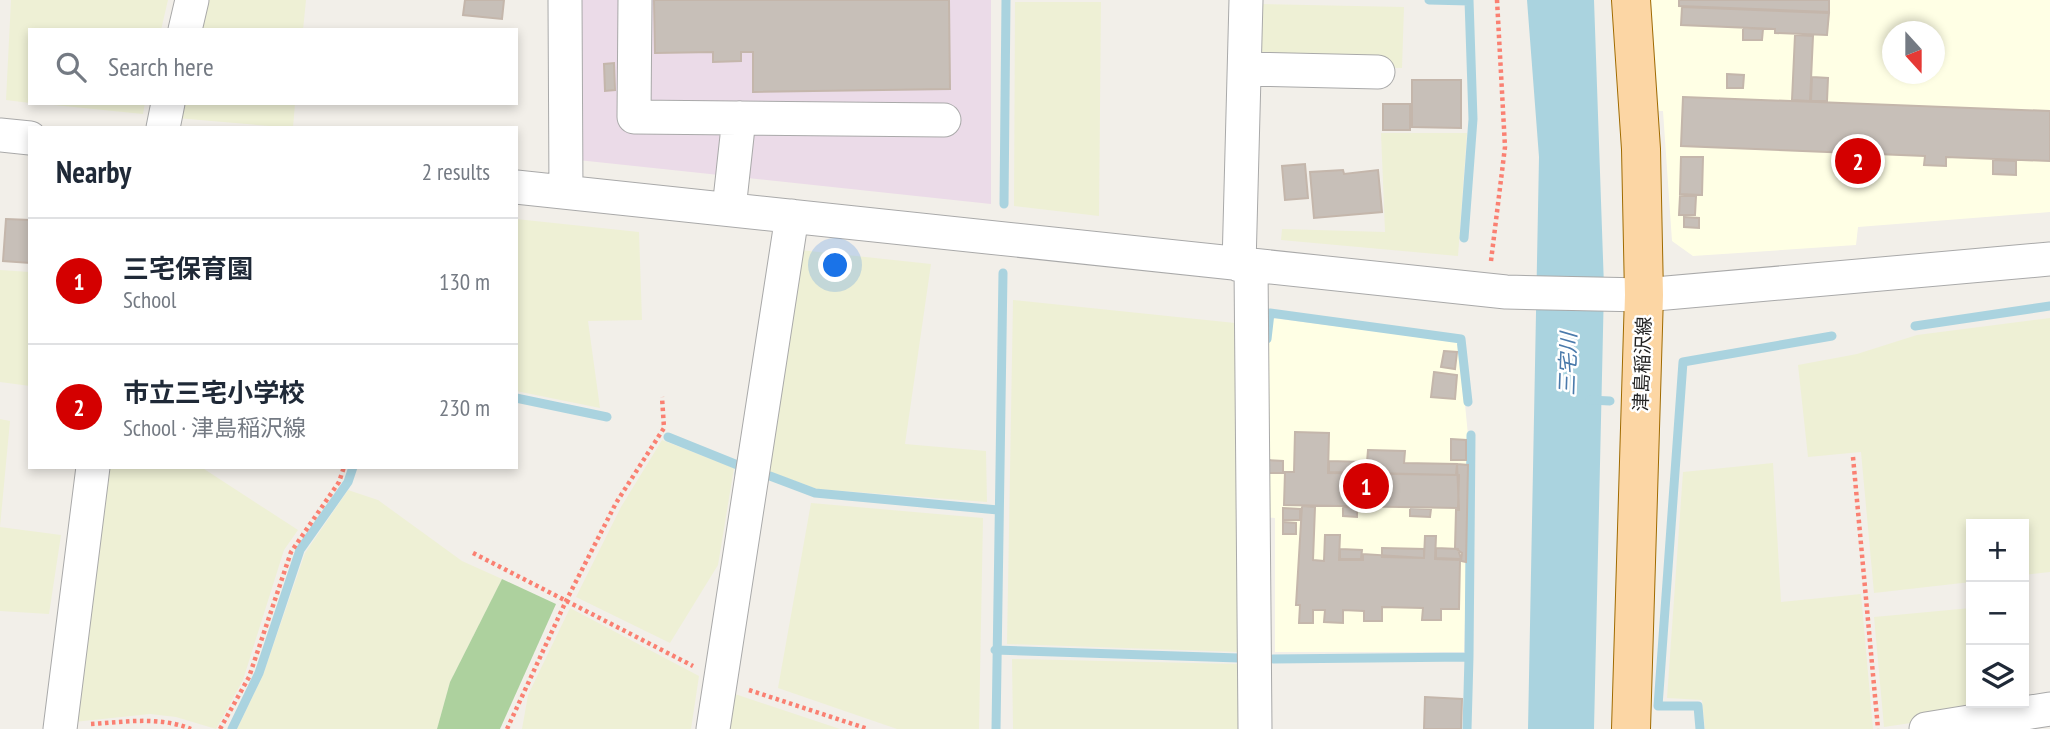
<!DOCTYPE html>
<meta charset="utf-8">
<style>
body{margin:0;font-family:"PT Sans Narrow","Noto Sans JP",sans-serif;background:#f2f2f3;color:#1f2937}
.controls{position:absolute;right:21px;bottom:21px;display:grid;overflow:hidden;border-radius:0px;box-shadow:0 4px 10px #0003}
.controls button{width:63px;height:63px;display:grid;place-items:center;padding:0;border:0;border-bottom:2px solid #e0e1e3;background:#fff;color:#1f2937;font:35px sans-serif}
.compass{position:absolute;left:1882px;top:21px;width:63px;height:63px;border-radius:50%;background:#fff;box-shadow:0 4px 10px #0003;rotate:159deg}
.you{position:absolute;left:836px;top:266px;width:24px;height:24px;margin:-18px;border:5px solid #fff;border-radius:50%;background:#1a73e8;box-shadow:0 0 0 10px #1a73e833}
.badge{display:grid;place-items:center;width:46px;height:46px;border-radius:50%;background:#d40000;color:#fff;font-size:23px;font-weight:700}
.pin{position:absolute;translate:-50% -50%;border:4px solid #fff;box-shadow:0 2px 7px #0006}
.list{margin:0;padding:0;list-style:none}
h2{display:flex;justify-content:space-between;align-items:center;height:91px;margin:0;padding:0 28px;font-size:30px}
h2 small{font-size:23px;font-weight:400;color:#747a83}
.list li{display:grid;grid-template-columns:46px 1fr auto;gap:21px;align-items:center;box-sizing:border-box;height:126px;padding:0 28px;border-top:2px solid #e0e1e3}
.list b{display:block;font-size:26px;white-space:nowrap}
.list p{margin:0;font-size:23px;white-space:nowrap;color:#747a83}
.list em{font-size:23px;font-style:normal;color:#747a83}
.icon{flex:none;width:38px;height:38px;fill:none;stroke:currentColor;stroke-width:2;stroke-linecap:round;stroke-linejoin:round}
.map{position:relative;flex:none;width:2050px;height:729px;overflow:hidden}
.search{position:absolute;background:#fff;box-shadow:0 4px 10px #0003;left:28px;top:28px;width:490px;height:77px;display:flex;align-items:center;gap:18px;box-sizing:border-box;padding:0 24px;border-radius:0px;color:#747a83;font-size:26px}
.panel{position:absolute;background:#fff;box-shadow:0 4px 10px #0003;left:28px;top:126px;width:490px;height:343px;border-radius:0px}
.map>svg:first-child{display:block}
.industrial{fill:#ebdbe8}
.education{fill:#ffffe5;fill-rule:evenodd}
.farmland{fill:#eef0d5}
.forest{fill:#add19e}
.water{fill:#aad3df}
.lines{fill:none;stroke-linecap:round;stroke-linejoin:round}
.stream{stroke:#aad3df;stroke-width:9}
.building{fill:#c7bfb8;stroke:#c4b6ab;stroke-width:2}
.minor-casing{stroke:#a9a9a9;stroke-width:35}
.major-casing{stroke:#a06b00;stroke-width:40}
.path{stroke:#fa8072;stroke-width:4.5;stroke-dasharray:3.5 3.5;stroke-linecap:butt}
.minor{stroke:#fff;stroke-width:33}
.major{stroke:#fcd6a4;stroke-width:38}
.labels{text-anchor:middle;stroke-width:5;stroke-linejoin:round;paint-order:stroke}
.street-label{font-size:19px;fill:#222;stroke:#fff}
.water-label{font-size:21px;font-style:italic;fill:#4a7aab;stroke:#fff}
</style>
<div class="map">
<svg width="2050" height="729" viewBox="0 0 2050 729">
<rect width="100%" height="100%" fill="#f2efe9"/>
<path class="industrial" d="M578,0H991V204L578,160Z"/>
<path class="education" d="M1651,0H2050V212L1858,227L1856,245L1693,256L1672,241L1663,111H1659ZM1892,32H1934V74H1892Z
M1272,318L1459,342L1470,456L1464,652H1275V518L1263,517L1262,394Z"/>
<path class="farmland" d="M11,0H168L161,30H30V103L6,100Z
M202,0H306L303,30H195Z
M1015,2H1101L1099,216L1014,206Z
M1261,4L1404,7L1402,68L1259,65Z
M34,103H145L143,114Z
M180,103H295L293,128L176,118Z
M1381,133H1467L1458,256L1281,240L1282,229L1385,232Z
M516,219L639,232L642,320L588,321L600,408L516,391Z
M800,250L931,264L905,444L986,451L987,502L817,489L768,471Z
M0,270L30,272V386L0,382Z
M1013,300L1235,323L1240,652L1007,644Z
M2050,318V572L2024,575V524H1971V582L1874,593L1861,452L1808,457L1798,365L1857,354L1917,335Z
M0,419L10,421L0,527L61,535L49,614L0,611Z
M662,440L734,468L718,565L670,643L576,597L621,507Z
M1773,463L1781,602L1861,594L1873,729H1705L1702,700L1667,698L1683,472Z
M109,467H201L298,530L284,550L243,680L216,729L176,717L150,714L74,722Z
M348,490L378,500L462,561L502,579L450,682L437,729H237L263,675L305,553Z
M811,503L983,518L979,729H897L778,688Z
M570,608L699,676L691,729H522L528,695Z
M1971,608V703H1984L1985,712L1884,727L1874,617Z
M1012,659L1240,664L1242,729H1013Z
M735,694L840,729H729Z"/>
<path class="forest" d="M502,579L556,604L500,729H437L450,682Z"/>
<path class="water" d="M1527,0H1594L1604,287L1594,729H1528L1539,157Z"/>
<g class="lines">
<path class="stream" d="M1429,0L1469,1
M1004,204L1006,0
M1464,238L1473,119L1469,0
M1915,326L2050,306
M1267,339L1270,313L1461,339L1468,402
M516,398L607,417
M1590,400L1610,401
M668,437L740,466L739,474
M770,476L815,493L998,510
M995,650L1239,658
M1273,659L1469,657L1471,435
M232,729L259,673L300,550L348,482L353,467
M996,729L1003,273
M1467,729L1469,657
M1700,729L1698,706H1658L1683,362L1832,336"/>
</g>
<path class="building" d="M465,0H504L502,19L463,15Z
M654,0H949L950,89L753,92V52H741V61L713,62V52L655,53Z
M1679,0H1829V12L1679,6Z
M1682,7L1829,13L1827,35L1775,33V29L1681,25Z
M1743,28L1763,29L1762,40H1743Z
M1795,35L1813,36L1810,101L1792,100Z
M614,63L615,90L605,91L604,64Z
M1727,74L1744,75L1743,88H1727Z
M1812,77L1828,78L1827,101H1811Z
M1412,80H1461V128L1412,127Z
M1683,97L2050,111V161L1946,157V166L1924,165L1925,156L1681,146Z
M1383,104H1410V130H1383Z
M1681,157H1703L1702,195L1680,194Z
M1993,160L2016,161V175L1993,174Z
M1305,164L1308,198L1285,200L1282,166Z
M1343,170L1344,174L1378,170L1382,212L1314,218L1310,172Z
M1680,196H1696L1695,215H1679Z
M1684,217L1699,218V228L1684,227Z
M6,219L30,220V263L3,261Z
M1444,351L1457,352L1455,369L1441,367Z
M1434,372L1457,375L1455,399L1431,397Z
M1295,432L1329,433L1328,473L1459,475L1458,508L1284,505L1285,472H1294Z
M1451,439L1466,440V460H1451Z
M1368,450L1405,451L1404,463L1457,464L1456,475L1329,472V461L1367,462Z
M1268,460L1283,461V473H1267Z
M1457,464L1468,465L1466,562L1461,561L1462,553L1455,548L1456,510H1459Z
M1302,506L1315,507L1313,560L1324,561L1325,535H1340L1339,560H1363V554L1424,558L1425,536H1436L1435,559L1460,560L1459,609H1441V620H1422L1423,608L1382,607V621H1364V611L1343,610V623L1324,622L1325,610H1313V623H1299L1300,605H1296Z
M1343,507H1357V517L1343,516Z
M1283,508L1300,509V520H1283Z
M1410,508L1431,509L1430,517L1410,516Z
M1283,522L1296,523V534H1283Z
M1382,548L1424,549V558L1382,557Z
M1436,548L1458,549L1461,559L1436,558Z
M1340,549L1362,550L1361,559H1340Z
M1425,697L1462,699L1461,729H1424Z"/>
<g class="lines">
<defs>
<path id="minor" d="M565,0L566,192
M635,0L634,117L944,120
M185,30L192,0
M1245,69L1378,72
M163,128L168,103
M0,135L30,138
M516,187L1506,292L1644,295L2050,259
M729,209L739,118
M1239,265L1246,0
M1251,266L1255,729
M60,729L93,467
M713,729L792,216
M1926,729L2050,709"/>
<path id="major" d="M1631,729L1644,295L1641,149L1631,0"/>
</defs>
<use href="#minor" class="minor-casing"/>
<use href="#major" class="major-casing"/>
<path class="path" d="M1491,261L1505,147L1497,0
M1853,457L1878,729
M473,553L693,666
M749,690L868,729
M91,724C125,722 159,716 191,729
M220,729L249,677L291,552L339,482L344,467
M507,729L566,601L616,503L664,428L662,397"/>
<use href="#minor" class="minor"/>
<use href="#major" class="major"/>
</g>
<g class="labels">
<g class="street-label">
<text transform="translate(1642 364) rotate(-88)" y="7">津島稲沢線</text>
</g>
<g class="water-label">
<text transform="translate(1568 364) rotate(-88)" y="7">三宅川</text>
</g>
</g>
</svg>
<div class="controls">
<button>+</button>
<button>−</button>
<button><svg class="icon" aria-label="layers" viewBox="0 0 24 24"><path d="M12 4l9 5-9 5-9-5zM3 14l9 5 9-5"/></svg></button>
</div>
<svg class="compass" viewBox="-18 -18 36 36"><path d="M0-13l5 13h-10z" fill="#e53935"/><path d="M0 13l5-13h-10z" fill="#747a83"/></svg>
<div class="you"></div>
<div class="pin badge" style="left:1366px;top:486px">1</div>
<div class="pin badge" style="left:1858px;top:161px">2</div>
<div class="search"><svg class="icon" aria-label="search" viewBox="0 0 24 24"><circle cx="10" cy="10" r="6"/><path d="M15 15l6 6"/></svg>Search here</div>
<section class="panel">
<h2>Nearby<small>2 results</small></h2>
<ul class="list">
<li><span class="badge">1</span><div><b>三宅保育園</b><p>School</p></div><em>130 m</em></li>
<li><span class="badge">2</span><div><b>市立三宅小学校</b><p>School · 津島稲沢線</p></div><em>230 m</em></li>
</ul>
</section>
</div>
